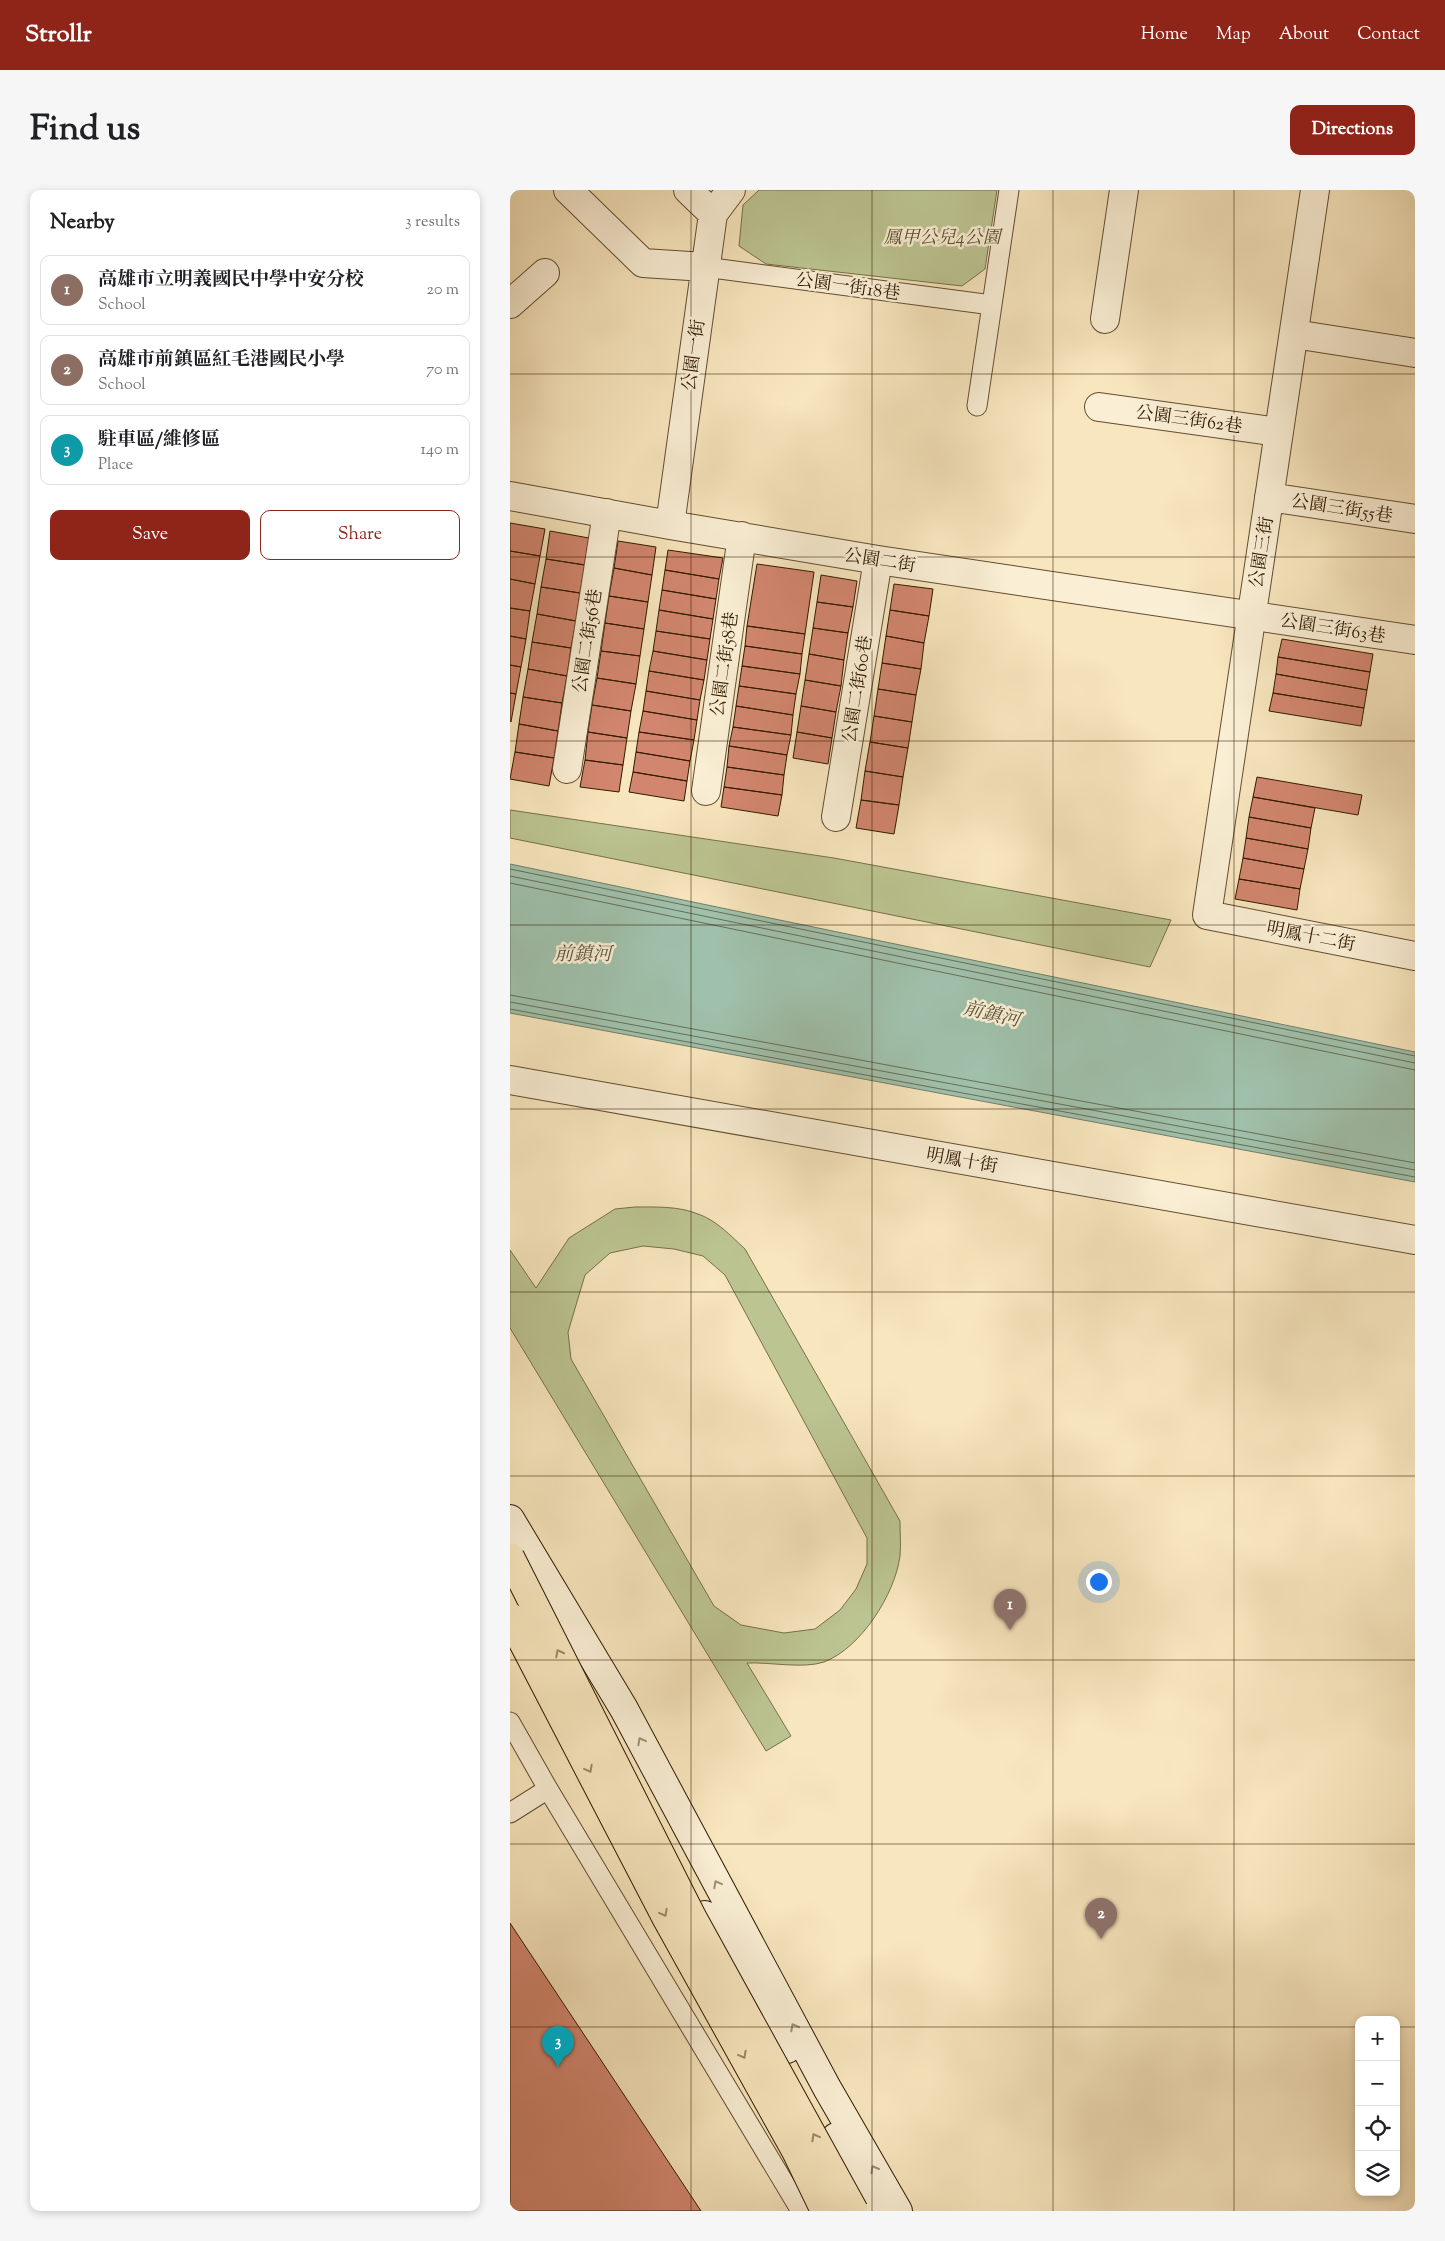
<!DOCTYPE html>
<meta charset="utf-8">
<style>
body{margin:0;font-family:"Sorts Mill Goudy","Noto Serif TC",serif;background:#f6f6f6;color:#202124}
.controls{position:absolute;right:15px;bottom:15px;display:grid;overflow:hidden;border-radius:10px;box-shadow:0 2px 8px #0003}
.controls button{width:45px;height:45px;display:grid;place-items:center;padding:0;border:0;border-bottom:1px solid #e0e0e0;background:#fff;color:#202124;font:25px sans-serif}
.you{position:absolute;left:588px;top:1391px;width:18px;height:18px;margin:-12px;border:4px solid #fff;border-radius:50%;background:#1a73e8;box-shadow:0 0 0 8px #1a73e833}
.badge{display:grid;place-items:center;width:32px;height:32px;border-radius:50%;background:#8f2418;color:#fff;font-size:16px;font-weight:700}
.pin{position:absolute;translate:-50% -41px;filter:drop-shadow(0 1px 2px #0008)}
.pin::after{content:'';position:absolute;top:26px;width:18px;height:15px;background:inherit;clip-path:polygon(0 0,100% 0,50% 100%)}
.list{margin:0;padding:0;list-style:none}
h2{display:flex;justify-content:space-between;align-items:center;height:65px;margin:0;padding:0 20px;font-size:21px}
h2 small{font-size:16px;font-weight:400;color:#757577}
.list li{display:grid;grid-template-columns:32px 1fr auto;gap:15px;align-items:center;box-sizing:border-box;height:70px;margin:0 10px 10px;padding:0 10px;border:1px solid #e0e0e0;border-radius:10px}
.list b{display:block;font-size:19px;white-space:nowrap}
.list p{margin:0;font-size:16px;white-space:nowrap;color:#757577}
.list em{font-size:16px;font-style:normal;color:#757577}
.actions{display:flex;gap:10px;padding:15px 20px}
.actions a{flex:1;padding:11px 0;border:1px solid #8f2418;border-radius:10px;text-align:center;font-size:18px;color:#8f2418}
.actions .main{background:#8f2418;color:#fff}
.icon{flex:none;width:28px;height:28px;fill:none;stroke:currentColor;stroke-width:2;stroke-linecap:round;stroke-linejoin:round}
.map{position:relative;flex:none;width:905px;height:2021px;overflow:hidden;border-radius:10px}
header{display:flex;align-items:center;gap:30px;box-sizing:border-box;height:70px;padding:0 25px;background:#8f2418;color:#fff}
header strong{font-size:24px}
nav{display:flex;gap:28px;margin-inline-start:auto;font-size:18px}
.intro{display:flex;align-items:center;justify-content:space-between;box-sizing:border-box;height:120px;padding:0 30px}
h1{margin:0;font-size:35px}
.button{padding:12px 22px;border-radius:10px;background:#8f2418;color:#fff;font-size:18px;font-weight:700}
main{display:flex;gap:30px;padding:0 30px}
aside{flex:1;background:#fff;border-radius:10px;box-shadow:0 2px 8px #0003}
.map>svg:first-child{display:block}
.green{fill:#bcc592;stroke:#76704a;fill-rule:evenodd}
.water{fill:#9fc0ab;stroke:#737e67}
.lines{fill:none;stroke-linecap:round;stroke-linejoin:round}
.shore{stroke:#686d56;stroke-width:1}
.building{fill:#d2866f;stroke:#311a01}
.lane-casing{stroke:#634d30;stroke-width:21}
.street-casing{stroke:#634d30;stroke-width:30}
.secondary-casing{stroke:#311a01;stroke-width:30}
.lane{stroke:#faefd5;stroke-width:19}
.street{stroke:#faefd5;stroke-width:28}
.secondary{stroke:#faefd5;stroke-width:28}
.highway-bridge-casing{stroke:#311a01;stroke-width:30;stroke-linecap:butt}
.highway-bridge{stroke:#f8e6be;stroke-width:28}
.oneway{stroke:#9e8a69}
.oneway2{stroke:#a08f76}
.grid{fill:none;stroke:#311a01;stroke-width:1;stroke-opacity:0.55}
.labels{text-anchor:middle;stroke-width:5;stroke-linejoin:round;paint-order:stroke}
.park-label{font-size:18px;font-style:italic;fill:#5b4d2c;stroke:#faefd5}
.street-label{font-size:18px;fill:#311a01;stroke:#faefd5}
.water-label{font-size:19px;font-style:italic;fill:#58543c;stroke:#faefd5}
</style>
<header>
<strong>Strollr</strong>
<nav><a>Home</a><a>Map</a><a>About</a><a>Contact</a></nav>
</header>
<div class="intro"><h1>Find us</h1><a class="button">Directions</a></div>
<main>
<aside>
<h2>Nearby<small>3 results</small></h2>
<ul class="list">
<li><span class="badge" style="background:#8d6e63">1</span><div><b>高雄市立明義國民中學中安分校</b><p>School</p></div><em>20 m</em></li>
<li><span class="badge" style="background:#8d6e63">2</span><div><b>高雄市前鎮區紅毛港國民小學</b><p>School</p></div><em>70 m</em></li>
<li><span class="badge" style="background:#0f9aa8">3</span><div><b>駐車區/維修區</b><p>Place</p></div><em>140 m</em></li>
</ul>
<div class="actions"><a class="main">Save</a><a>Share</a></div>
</aside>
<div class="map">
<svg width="905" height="2021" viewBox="0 0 905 2021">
<rect width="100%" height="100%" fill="#f8e6be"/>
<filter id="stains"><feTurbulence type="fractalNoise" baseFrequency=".004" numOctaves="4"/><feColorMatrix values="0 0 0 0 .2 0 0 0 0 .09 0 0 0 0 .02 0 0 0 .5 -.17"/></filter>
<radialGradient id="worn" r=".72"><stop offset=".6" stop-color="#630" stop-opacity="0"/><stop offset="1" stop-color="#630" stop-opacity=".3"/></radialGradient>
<path class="green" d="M249,0H487L475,79L452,96L256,74L229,56L233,15Z
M0,620L324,668L661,730L640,777L0,648Z
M125,1017C145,1017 169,1016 188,1024C206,1030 221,1046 235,1059L390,1331C390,1343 391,1355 390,1366C385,1404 351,1458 314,1472C293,1479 260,1472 237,1473L281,1546L256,1561L0,1138V1060L26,1098L59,1048L105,1019ZM133,1056L164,1059L193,1066L215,1085L357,1348V1374L346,1399L330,1420L305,1439L274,1443L231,1435L204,1416L61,1169L58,1142L75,1085L100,1063Z"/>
<path class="water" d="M0,674L905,862V992L0,823Z"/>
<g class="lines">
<path class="shore" d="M0,679L905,866
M0,686L905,873
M0,693L905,880
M0,805L905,973
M0,812L905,980
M0,819L905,987"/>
</g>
<path class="building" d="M0,333L35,339L30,366L0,361Z
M40,341L79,348L75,375L36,369Z
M108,351L146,357L142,385L104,378Z
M158,360L213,368L209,389L155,380Z
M0,361L30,366L25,394L0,389Z
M36,369L75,375L70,403L31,397Z
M247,374L304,382L295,444L237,436Z
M104,378L142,385L138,412L99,406Z
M155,380L209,389L206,409L152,400Z
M311,385L347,391L343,417L307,412Z
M0,389L25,394L20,421L0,418Z
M384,394L423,399L419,426L380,420Z
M31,397L70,403L66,431L27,424Z
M152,400L206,409L203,429L149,420Z
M99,406L138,412L134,439L95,433Z
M307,412L343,417L338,443L303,438Z
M0,418L20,421L16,449L0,446Z
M149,420L203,429L200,449L146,441Z
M380,420L419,426L414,453L376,446Z
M27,424L66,431L61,458L22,452Z
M95,433L134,439L130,466L91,461Z
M237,436L295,444L292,464L235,456Z
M303,438L338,443L334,470L299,464Z
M146,441L200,449L197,470L143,461Z
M0,446L16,449L11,477L0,475Z
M376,446L414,453L411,479L372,473Z
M772,449L863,464L860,482L768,467Z
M22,452L61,458L57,486L18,479Z
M235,456L292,464L290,484L232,476Z
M91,461L130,466L126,494L87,488Z
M143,461L197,470L194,490L139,481Z
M299,464L334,470L331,496L295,490Z
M768,467L860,482L857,500L766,484Z
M372,473L411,479L406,505L368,499Z
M0,475L11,477L6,504L0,503Z
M232,476L290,484L286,504L229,496Z
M18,479L57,486L52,513L13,507Z
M139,481L194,490L190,510L136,501Z
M766,484L857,500L854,518L763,503Z
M87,488L126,494L121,521L82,515Z
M295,490L331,496L326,522L291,516Z
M229,496L286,504L283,525L226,516Z
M368,499L406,505L402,532L364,526Z
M136,501L190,510L187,530L133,521Z
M0,503L6,504L1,532L0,531Z
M763,503L854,518L851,536L759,521Z
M13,507L52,513L48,541L9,534Z
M82,515L121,521L117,548L78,542Z
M226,516L283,525L281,545L223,537Z
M291,516L326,522L322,548L287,542Z
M133,521L187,530L184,550L129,542Z
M364,526L402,532L398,558L360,552Z
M9,534L48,541L44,568L5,562Z
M223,537L281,545L277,565L219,556Z
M78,542L117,548L113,575L75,570Z
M129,542L184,550L180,571L126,562Z
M287,542L322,548L318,574L283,568Z
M360,552L398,558L393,587L355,581Z
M219,556L277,565L274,585L217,577Z
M5,562L44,568L39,596L0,589Z
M126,562L180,571L177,591L123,582Z
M75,570L113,575L109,602L70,597Z
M217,577L274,585L272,605L214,597Z
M355,581L393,587L389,615L351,610Z
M123,582L177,591L174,611L119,602Z
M747,587L852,605L848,625L743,607Z
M214,597L272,605L268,626L211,617Z
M743,607L805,618L801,638L739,627Z
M351,610L389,615L384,644L346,638Z
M739,627L801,638L798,659L736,648Z
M736,648L798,659L794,679L733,668Z
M733,668L794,679L790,699L729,689Z
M729,689L790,699L787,720L725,709Z
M0,1733L191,2021H0Z"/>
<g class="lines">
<defs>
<path id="lane" d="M195,77L482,115
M467,216L499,0
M0,1532L38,1599L291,2021
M0,1623L38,1599"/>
<path id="street" d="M58,0L133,73L195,77
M178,0L203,24
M805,0L697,725L905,766
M0,114L35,83
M595,129L614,0
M784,144L905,163
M589,217L769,242
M0,306L160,335L368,370L905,450
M759,307L905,329
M160,335L203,24L221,0
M57,579L97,323
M196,601L232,346
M326,627L368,370
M0,890L905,1050"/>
<path id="secondary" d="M0,1329L114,1519L317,1898L388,2021
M195,1725L277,1859
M326,1947L362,2021"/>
</defs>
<use href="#lane" class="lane-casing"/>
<use href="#street" class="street-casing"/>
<use href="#secondary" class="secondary-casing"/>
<use href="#lane" class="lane"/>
<use href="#street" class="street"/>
<use href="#secondary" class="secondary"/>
<defs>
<path id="highway-bridge" d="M0,1367L182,1727L344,2021
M0,1427L157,1729L286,1961L315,2021"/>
</defs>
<use href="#highway-bridge" class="highway-bridge-casing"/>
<use href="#highway-bridge" class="highway-bridge"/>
</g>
<defs><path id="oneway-chevron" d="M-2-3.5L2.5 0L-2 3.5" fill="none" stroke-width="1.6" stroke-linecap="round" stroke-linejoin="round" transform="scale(1.25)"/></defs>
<g class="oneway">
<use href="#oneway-chevron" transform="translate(49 1463) rotate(-117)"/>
<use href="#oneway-chevron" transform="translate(79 1579) rotate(62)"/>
<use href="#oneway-chevron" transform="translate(154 1723) rotate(62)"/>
<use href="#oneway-chevron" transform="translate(233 1865) rotate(61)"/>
<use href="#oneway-chevron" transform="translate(305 1947) rotate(-119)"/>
</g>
<g class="oneway2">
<use href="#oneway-chevron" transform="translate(131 1551) rotate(-118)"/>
<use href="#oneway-chevron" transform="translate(207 1694) rotate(-118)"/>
<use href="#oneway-chevron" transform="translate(284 1837) rotate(-118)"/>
<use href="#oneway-chevron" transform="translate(364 1979) rotate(-120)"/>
</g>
<path class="grid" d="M181,0V2021M362,0V2021M543,0V2021M724,0V2021M0,184H905M0,367H905M0,551H905M0,735H905M0,919H905M0,1102H905M0,1286H905M0,1470H905M0,1654H905M0,1837H849M886,1837H905"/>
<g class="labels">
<g class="park-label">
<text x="432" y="53">鳳甲公兒4公園</text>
</g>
<g class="street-label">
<text transform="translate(338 96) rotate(8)" y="6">公園一街18巷</text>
<text transform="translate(183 165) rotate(-82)" y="6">公園一街</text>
<text transform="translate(679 229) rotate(8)" y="6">公園三街62巷</text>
<text transform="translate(832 318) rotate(9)" y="6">公園三街55巷</text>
<text transform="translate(751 362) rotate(-81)" y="6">公園三街</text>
<text transform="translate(370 370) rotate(9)" y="6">公園二街</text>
<text transform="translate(823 438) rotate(9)" y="6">公園三街63巷</text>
<text transform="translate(77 451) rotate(-81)" y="6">公園二街56巷</text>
<text transform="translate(214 474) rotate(-82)" y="6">公園二街58巷</text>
<text transform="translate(347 499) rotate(-81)" y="6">公園二街60巷</text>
<text transform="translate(801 746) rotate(11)" y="6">明鳳十二街</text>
<text transform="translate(452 970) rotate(10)" y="6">明鳳十街</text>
</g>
<g class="water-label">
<text x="73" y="770">前鎮河</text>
<text transform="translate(482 823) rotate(13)" y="7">前鎮河</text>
</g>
</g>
<rect width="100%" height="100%" filter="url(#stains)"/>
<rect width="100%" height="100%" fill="url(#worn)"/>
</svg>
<div class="controls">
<button>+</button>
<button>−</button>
<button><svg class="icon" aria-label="locate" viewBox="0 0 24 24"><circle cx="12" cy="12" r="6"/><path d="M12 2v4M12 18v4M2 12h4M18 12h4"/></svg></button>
<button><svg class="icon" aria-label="layers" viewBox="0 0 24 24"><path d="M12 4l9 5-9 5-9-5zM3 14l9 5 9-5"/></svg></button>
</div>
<div class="you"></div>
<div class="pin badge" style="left:500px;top:1440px;background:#8d6e63">1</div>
<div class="pin badge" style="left:591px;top:1749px;background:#8d6e63">2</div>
<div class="pin badge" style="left:48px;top:1877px;background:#0f9aa8">3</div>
</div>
</main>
